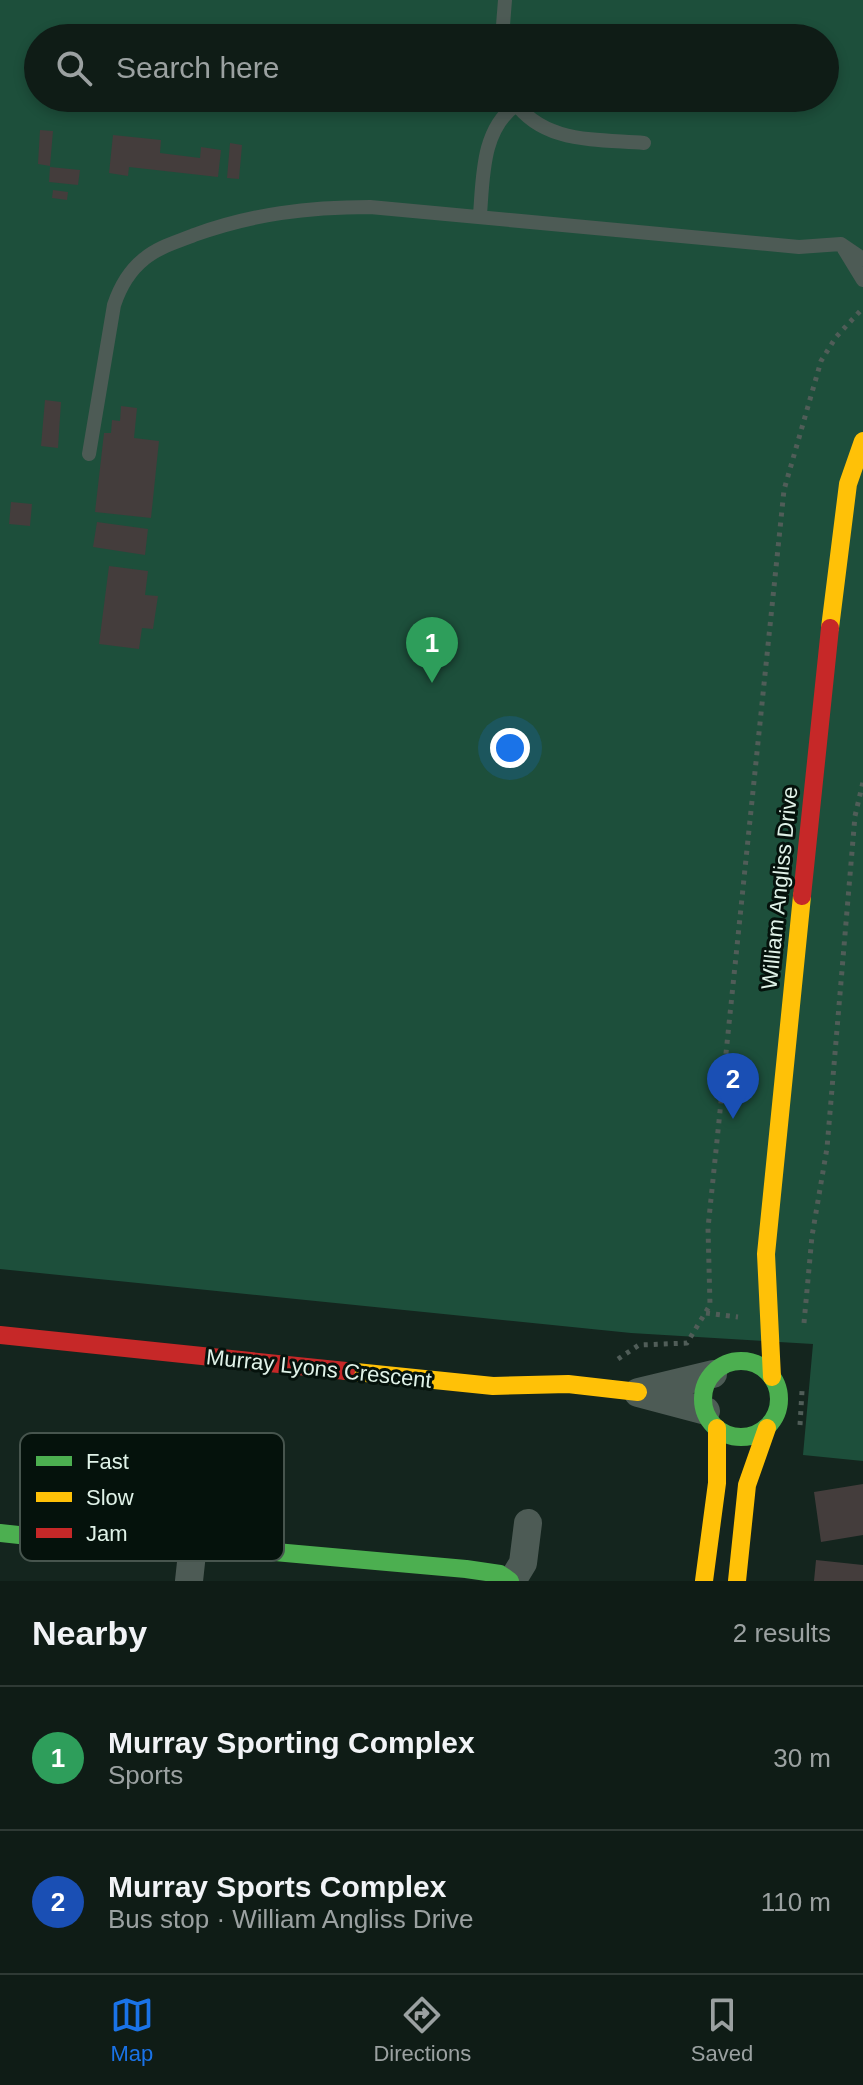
<!DOCTYPE html>
<meta charset="utf-8">
<style>
body{margin:0;font-family:Helvetica,sans-serif;background:#1d2923;color:#f1f3f6}
.you{position:absolute;left:510px;top:748px;width:28px;height:28px;margin:-20px;border:6px solid #fff;border-radius:50%;background:#1a73e8;box-shadow:0 0 0 12px #1a73e833}
.badge{display:grid;place-items:center;width:52px;height:52px;border-radius:50%;background:#1a73e8;color:#fff;font-size:26px;font-weight:700}
.pin{position:absolute;translate:-50% -66px;filter:drop-shadow(0 2px 4px #0008)}
.pin::after{content:'';position:absolute;top:42px;width:28px;height:24px;background:inherit;clip-path:polygon(0 0,100% 0,50% 100%)}
.list{margin:0;padding:0;list-style:none}
h2{display:flex;justify-content:space-between;align-items:center;height:104px;margin:0;padding:0 32px;font-size:34px}
h2 small{font-size:26px;font-weight:400;color:#9ba1a1}
.list li{display:grid;grid-template-columns:52px 1fr auto;gap:24px;align-items:center;box-sizing:border-box;height:144px;padding:0 32px;border-top:2px solid #2f3a35}
.list b{display:block;font-size:30px;white-space:nowrap}
.list p{margin:0;font-size:26px;white-space:nowrap;color:#9ba1a1}
.list em{font-size:26px;font-style:normal;color:#9ba1a1}
.icon{flex:none;width:44px;height:44px;fill:none;stroke:currentColor;stroke-width:2;stroke-linecap:round;stroke-linejoin:round}
.map{position:relative;flex:none;width:863px;height:1581px;overflow:hidden}
.search{position:absolute;background:#0f1c16;box-shadow:0 4px 12px #0003;left:24px;right:24px;top:24px;height:88px;display:flex;align-items:center;gap:20px;box-sizing:border-box;padding:0 28px;border-radius:44px;color:#9ba1a1;font-size:30px}
.sheet{height:392px;background:#0f1c16}
nav{display:flex;justify-content:space-around;align-items:center;box-sizing:border-box;height:112px;border-top:2px solid #2f3a35;background:#0f1c16;font-size:22px;color:#9ba1a1}
nav a{display:grid;justify-items:center;gap:4px}
nav .on{color:#1a73e8}
.map>svg:first-child{display:block}
.pitch{fill:#1d4f3b;fill-rule:evenodd}
.building{fill:#443d3c}
.lines{fill:none;stroke-linecap:round;stroke-linejoin:round}
.path{stroke:#505d58;stroke-width:5;stroke-dasharray:4 6;stroke-linecap:butt}
.lane{stroke:#4d5b55;stroke-width:14}
.street{stroke:#4d5b55;stroke-width:28}
.fast{stroke:#4caf50;stroke-width:18}
.slow{stroke:#ffc107;stroke-width:18}
.jam{stroke:#c62828;stroke-width:18}
.labels{text-anchor:middle;stroke-width:6;stroke-linejoin:round;paint-order:stroke}
.street-label{font-size:22px;fill:#e0f2e8;stroke:#05120c}
.key{fill:#05120c;stroke:#47554e;stroke-width:2}
.key-label{font-size:22px;fill:#e0f2e8}
</style>
<div class="map">
<svg width="863" height="1581" viewBox="0 0 863 1581">
<rect width="100%" height="100%" fill="#14251e"/>
<path class="pitch" d="M0,0H863V1461L803,1455L813,1344L631,1333L0,1269ZM38,38H825V98H38Z"/>
<path class="building" d="M40,130L53,131L50,166L38,164Z
M113,135L161,140L160,153L200,158L201,147L221,150L218,177L129,167L128,176L109,173Z
M230,143L242,145L239,179L227,178Z
M50,167L80,170L78,185L49,182Z
M53,190L68,192L67,200L52,198Z
M45,400L61,402L58,448L41,446Z
M121,406L137,408L134,438L159,441L151,518L95,512L104,433H111L112,420L120,421Z
M11,502L32,504L30,526L9,524Z
M97,522L148,529L145,555L93,547Z
M109,566L148,571L145,595L158,596L153,629L142,628L139,649L99,644Z
M863,1484V1535L821,1542L814,1492Z
M816,1560L863,1565V1581H814Z"/>
<g class="lines">
<path class="path" d="M706,1313L738,1317
M804,1323L812,1236L827,1148L855,816L863,782
M618,1359L639,1345L687,1343L710,1305L708,1228L784,490L821,361L836,337L863,308
M800,1425L802,1391"/>
<path class="lane" d="M502,38L505,0
M512,98C541,144 596,139 644,143
M480,215C483,176 482,129 516,105
M844,249L863,280
M89,454L114,305C120,287 129,271 144,259C158,247 177,242 194,235C252,214 308,207 370,207L799,247L841,244L863,259"/>
<path class="street" d="M638,1392L713,1374
M638,1393L706,1411
M189,1581L193,1544
M512,1581L523,1563L528,1523"/>
<path class="fast" d="M703 1399a38 38 0 1 1 76 0a38 38 0 1 1-76 0Z
M0,1533L129,1547L163,1542L466,1569L500,1574L510,1581"/>
<path class="slow" d="M830,628L848,484L863,441
M346,1371L493,1386L568,1384L638,1392
M772,1377L766,1254L802,896
M704,1581L717,1483V1428
M737,1581L747,1485L767,1428"/>
<path class="jam" d="M802,896L830,628
M0,1335L346,1371"/>
</g>
<g class="labels">
<g class="street-label">
<text transform="translate(779 888) rotate(-84)" y="8">William Angliss Drive</text>
<text transform="translate(319 1368) rotate(6)" y="8">Murray Lyons Crescent</text>
</g>
</g>
<rect x="20" y="1433" width="264" height="128" rx="12" class="key"/>
<rect x="36" y="1456" width="36" height="10" fill="#4caf50"/>
<rect x="36" y="1492" width="36" height="10" fill="#ffc107"/>
<rect x="36" y="1528" width="36" height="10" fill="#c62828"/>
<g class="key-label">
<text x="86" y="1469">Fast</text>
<text x="86" y="1505">Slow</text>
<text x="86" y="1541">Jam</text>
</g>
</svg>
<div class="you"></div>
<div class="pin badge" style="left:432px;top:683px;background:#2e9e5b">1</div>
<div class="pin badge" style="left:733px;top:1119px;background:#1a4fb4">2</div>
<div class="search"><svg class="icon" aria-label="search" viewBox="0 0 24 24"><circle cx="10" cy="10" r="6"/><path d="M15 15l6 6"/></svg>Search here</div>
</div>
<section class="sheet">
<h2>Nearby<small>2 results</small></h2>
<ul class="list">
<li><span class="badge" style="background:#2e9e5b">1</span><div><b>Murray Sporting Complex</b><p>Sports</p></div><em>30 m</em></li>
<li><span class="badge" style="background:#1a4fb4">2</span><div><b>Murray Sports Complex</b><p>Bus stop · William Angliss Drive</p></div><em>110 m</em></li>
</ul>
</section>
<nav>
<a class="on"><svg class="icon" aria-label="map" viewBox="0 0 24 24"><path d="M3 6l6-2 6 2 6-2v14l-6 2-6-2-6 2zM9 4v14M15 6v14"/></svg>Map</a>
<a><svg class="icon" aria-label="directions" viewBox="0 0 24 24"><path d="M12 3l9 9-9 9-9-9zM9 14v-3h6M13 9l2 2-2 2"/></svg>Directions</a>
<a><svg class="icon" aria-label="saved" viewBox="0 0 24 24"><path d="M7 4h10v16l-5-4-5 4z"/></svg>Saved</a>
</nav>
